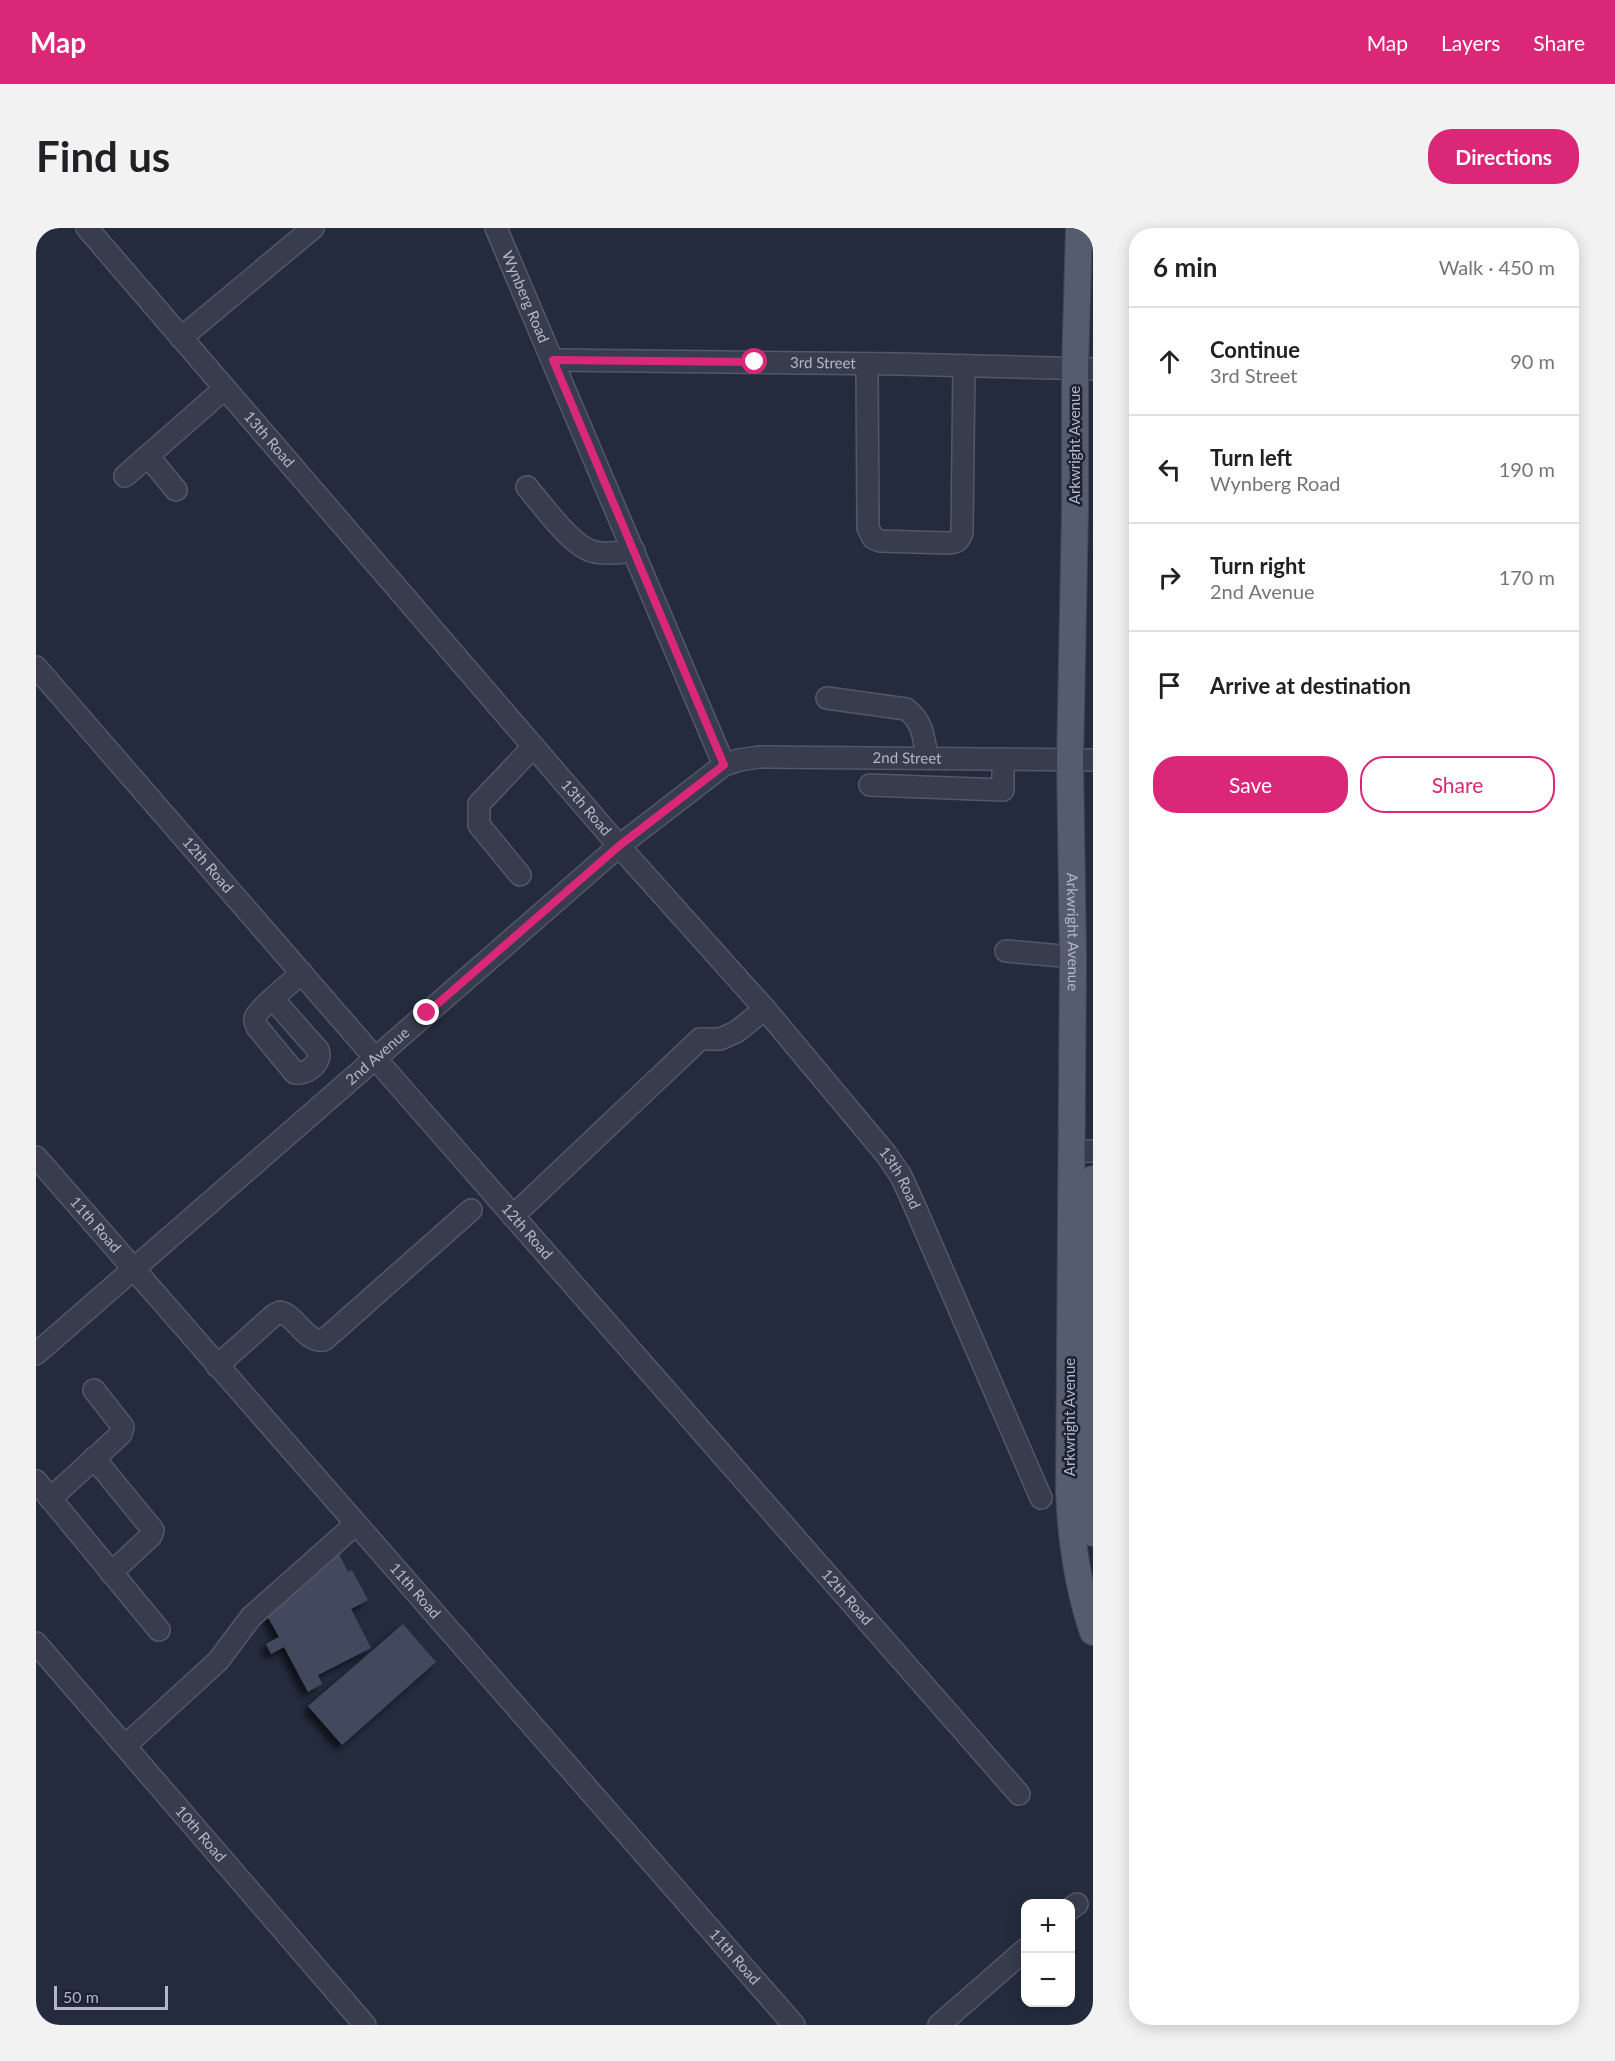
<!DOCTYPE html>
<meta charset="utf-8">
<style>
body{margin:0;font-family:Lato,sans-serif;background:#f2f2f2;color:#202124}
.controls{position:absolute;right:18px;bottom:18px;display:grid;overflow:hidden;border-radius:12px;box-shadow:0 3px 15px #0003}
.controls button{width:54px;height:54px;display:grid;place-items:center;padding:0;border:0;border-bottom:2px solid #e0e0e0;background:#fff;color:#202124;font:30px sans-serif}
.scale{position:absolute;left:18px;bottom:15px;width:114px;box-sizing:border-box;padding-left:6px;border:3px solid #b2b8c8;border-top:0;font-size:16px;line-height:21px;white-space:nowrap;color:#b2b8c8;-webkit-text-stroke:4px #1c2232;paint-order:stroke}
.stop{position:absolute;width:18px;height:18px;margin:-14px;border:4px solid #db2777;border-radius:50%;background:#fff}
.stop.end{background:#db2777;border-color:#fff;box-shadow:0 2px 6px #0008}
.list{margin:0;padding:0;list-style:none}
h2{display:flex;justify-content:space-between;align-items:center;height:78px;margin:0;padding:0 24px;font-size:26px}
h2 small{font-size:20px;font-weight:400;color:#757577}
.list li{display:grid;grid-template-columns:39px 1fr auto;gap:18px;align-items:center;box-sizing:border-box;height:108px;padding:0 24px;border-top:2px solid #e0e0e0}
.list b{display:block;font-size:22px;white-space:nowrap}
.list p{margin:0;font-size:20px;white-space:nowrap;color:#757577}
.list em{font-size:20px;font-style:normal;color:#757577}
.actions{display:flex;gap:12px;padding:18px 24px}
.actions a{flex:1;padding:14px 0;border:2px solid #db2777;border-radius:24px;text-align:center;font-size:21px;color:#db2777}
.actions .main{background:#db2777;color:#fff}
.icon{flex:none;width:33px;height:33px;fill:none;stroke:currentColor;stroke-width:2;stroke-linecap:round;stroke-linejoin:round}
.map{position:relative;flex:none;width:1057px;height:1797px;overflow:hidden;border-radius:24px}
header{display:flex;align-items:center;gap:36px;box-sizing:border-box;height:84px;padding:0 30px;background:#db2777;color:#fff}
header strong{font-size:28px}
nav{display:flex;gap:33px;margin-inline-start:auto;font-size:21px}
.intro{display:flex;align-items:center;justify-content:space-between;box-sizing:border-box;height:144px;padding:0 36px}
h1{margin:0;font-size:42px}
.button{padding:15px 27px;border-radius:24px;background:#db2777;color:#fff;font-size:21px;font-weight:700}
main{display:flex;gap:36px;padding:0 36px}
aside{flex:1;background:#fff;border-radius:24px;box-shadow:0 3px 15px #0003}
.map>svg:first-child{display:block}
.building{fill:#424a5f;filter:url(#shadow)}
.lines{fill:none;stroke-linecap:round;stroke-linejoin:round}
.minor-casing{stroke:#525868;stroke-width:24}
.major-casing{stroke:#404656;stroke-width:28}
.minor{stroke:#373d4d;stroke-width:21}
.major{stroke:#555c6d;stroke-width:26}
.route{stroke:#db2777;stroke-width:8}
.labels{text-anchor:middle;stroke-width:5;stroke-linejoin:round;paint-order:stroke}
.street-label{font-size:15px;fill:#b2b8c8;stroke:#1c2232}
</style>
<header>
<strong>Map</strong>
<nav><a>Map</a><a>Layers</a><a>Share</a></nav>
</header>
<div class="intro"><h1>Find us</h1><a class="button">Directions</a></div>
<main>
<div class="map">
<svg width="1057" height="1797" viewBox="0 0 1057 1797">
<defs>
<filter id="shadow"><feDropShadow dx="-5.5" dy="5.5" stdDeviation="3" flood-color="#0009"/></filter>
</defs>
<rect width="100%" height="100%" fill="#232b3d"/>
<path class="building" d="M303,1326L312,1344L316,1342L332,1372L315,1381L335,1420L282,1447L286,1456L272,1464L248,1419L235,1426L230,1416L243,1409L229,1384L250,1373L246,1367Z
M367,1396L400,1434L306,1517L272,1478Z"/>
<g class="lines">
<defs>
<g id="minor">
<path id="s1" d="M51,0L583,618L729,781L850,926L865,948L876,972L1005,1270"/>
<path id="s2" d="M460,0L688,537"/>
<path d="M145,110L277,0"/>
<path id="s3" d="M517,132L862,136L1057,141"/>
<path d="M831,136L832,300L837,310L844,313L911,315C920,315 923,313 926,305L928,138"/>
<path d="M112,228L140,262"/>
<path d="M89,248L188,161"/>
<path d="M491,259C507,277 536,320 559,324C572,327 585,324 598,323"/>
<path id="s4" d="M0,439L339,830L983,1566"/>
<path d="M791,470L870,481C887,493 888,510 891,530"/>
<path d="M834,557L967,562V531"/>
<path d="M484,647L443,597V576L497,519"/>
<path d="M970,723L1037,729"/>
<path d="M237,771L282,822C287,834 271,847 259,845L221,799C220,796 218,793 219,790C221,782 258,752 266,745"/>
<path d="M1036,923H1057"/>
<path id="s5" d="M0,929L758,1797"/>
<path d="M477,988L664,811H684L700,804L729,781"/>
<path id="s6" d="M0,1126L583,618L688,537L703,532L723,529L1057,532"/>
<path d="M181,1138L238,1087L244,1084C261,1088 269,1115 288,1112L435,982"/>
<path d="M58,1230L117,1302L115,1308L75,1345"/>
<path d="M0,1253L123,1402"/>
<path d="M14,1271L85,1206L87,1199L58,1162"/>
<path id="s7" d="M0,1415L329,1797"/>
<path d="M89,1518L182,1433L215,1389L320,1296"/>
<path d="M1034,1681L1041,1676"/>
<path d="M903,1797L990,1721"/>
</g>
<g id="major">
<path id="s8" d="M1043,0L1039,141V285L1034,532L1037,729L1033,1263C1035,1312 1041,1357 1057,1404"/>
<path d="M1057,951L1051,1178L1053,1278L1057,1305"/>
</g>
</defs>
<use href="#minor" class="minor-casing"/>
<use href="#major" class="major-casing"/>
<use href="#minor" class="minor"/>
<use href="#major" class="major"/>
</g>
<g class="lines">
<path class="route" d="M391,785L583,618L688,537L517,132L719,134"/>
</g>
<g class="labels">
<g class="street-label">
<text dy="5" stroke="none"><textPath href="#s2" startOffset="75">Wynberg Road</textPath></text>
<text dy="5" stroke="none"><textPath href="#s3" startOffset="270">3rd Street</textPath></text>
<text dy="5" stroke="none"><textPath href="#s1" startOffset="279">13th Road</textPath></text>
<text transform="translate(1039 217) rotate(-90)" y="5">Arkwright Avenue</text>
<text dy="5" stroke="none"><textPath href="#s6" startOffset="1090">2nd Street</textPath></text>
<text dy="5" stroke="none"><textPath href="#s1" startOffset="765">13th Road</textPath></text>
<text dy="5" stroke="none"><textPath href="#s4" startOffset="262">12th Road</textPath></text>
<text dy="5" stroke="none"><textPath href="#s8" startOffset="704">Arkwright Avenue</textPath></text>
<text dy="5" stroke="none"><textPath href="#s6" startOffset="453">2nd Avenue</textPath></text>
<text dy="5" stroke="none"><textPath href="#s1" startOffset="1251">13th Road</textPath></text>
<text dy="5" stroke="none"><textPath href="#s5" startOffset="90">11th Road</textPath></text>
<text dy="5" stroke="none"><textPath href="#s4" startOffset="748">12th Road</textPath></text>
<text transform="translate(1034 1189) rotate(-90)" y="5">Arkwright Avenue</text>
<text dy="5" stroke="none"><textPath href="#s5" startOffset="576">11th Road</textPath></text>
<text dy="5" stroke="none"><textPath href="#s4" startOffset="1234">12th Road</textPath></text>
<text dy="5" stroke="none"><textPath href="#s7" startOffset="252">10th Road</textPath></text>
<text dy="5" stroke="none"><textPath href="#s5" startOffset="1062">11th Road</textPath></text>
</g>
</g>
</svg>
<div class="controls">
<button>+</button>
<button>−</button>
</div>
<div class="scale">50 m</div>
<div class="stop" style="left:719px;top:134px"></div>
<div class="stop end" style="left:391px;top:785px"></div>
</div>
<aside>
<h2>6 min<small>Walk · 450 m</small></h2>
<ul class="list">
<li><svg class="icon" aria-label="ahead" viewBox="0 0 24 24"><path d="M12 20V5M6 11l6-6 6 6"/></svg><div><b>Continue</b><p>3rd Street</p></div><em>90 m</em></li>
<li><svg class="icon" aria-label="left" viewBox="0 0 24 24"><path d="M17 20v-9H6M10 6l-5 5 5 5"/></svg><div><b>Turn left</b><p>Wynberg Road</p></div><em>190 m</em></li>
<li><svg class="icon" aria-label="right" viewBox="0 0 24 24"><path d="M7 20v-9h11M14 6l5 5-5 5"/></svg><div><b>Turn right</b><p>2nd Avenue</p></div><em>170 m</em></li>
<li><svg class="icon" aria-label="arrive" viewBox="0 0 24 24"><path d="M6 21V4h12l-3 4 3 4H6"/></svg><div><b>Arrive at destination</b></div></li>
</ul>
<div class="actions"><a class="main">Save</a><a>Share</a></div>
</aside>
</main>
